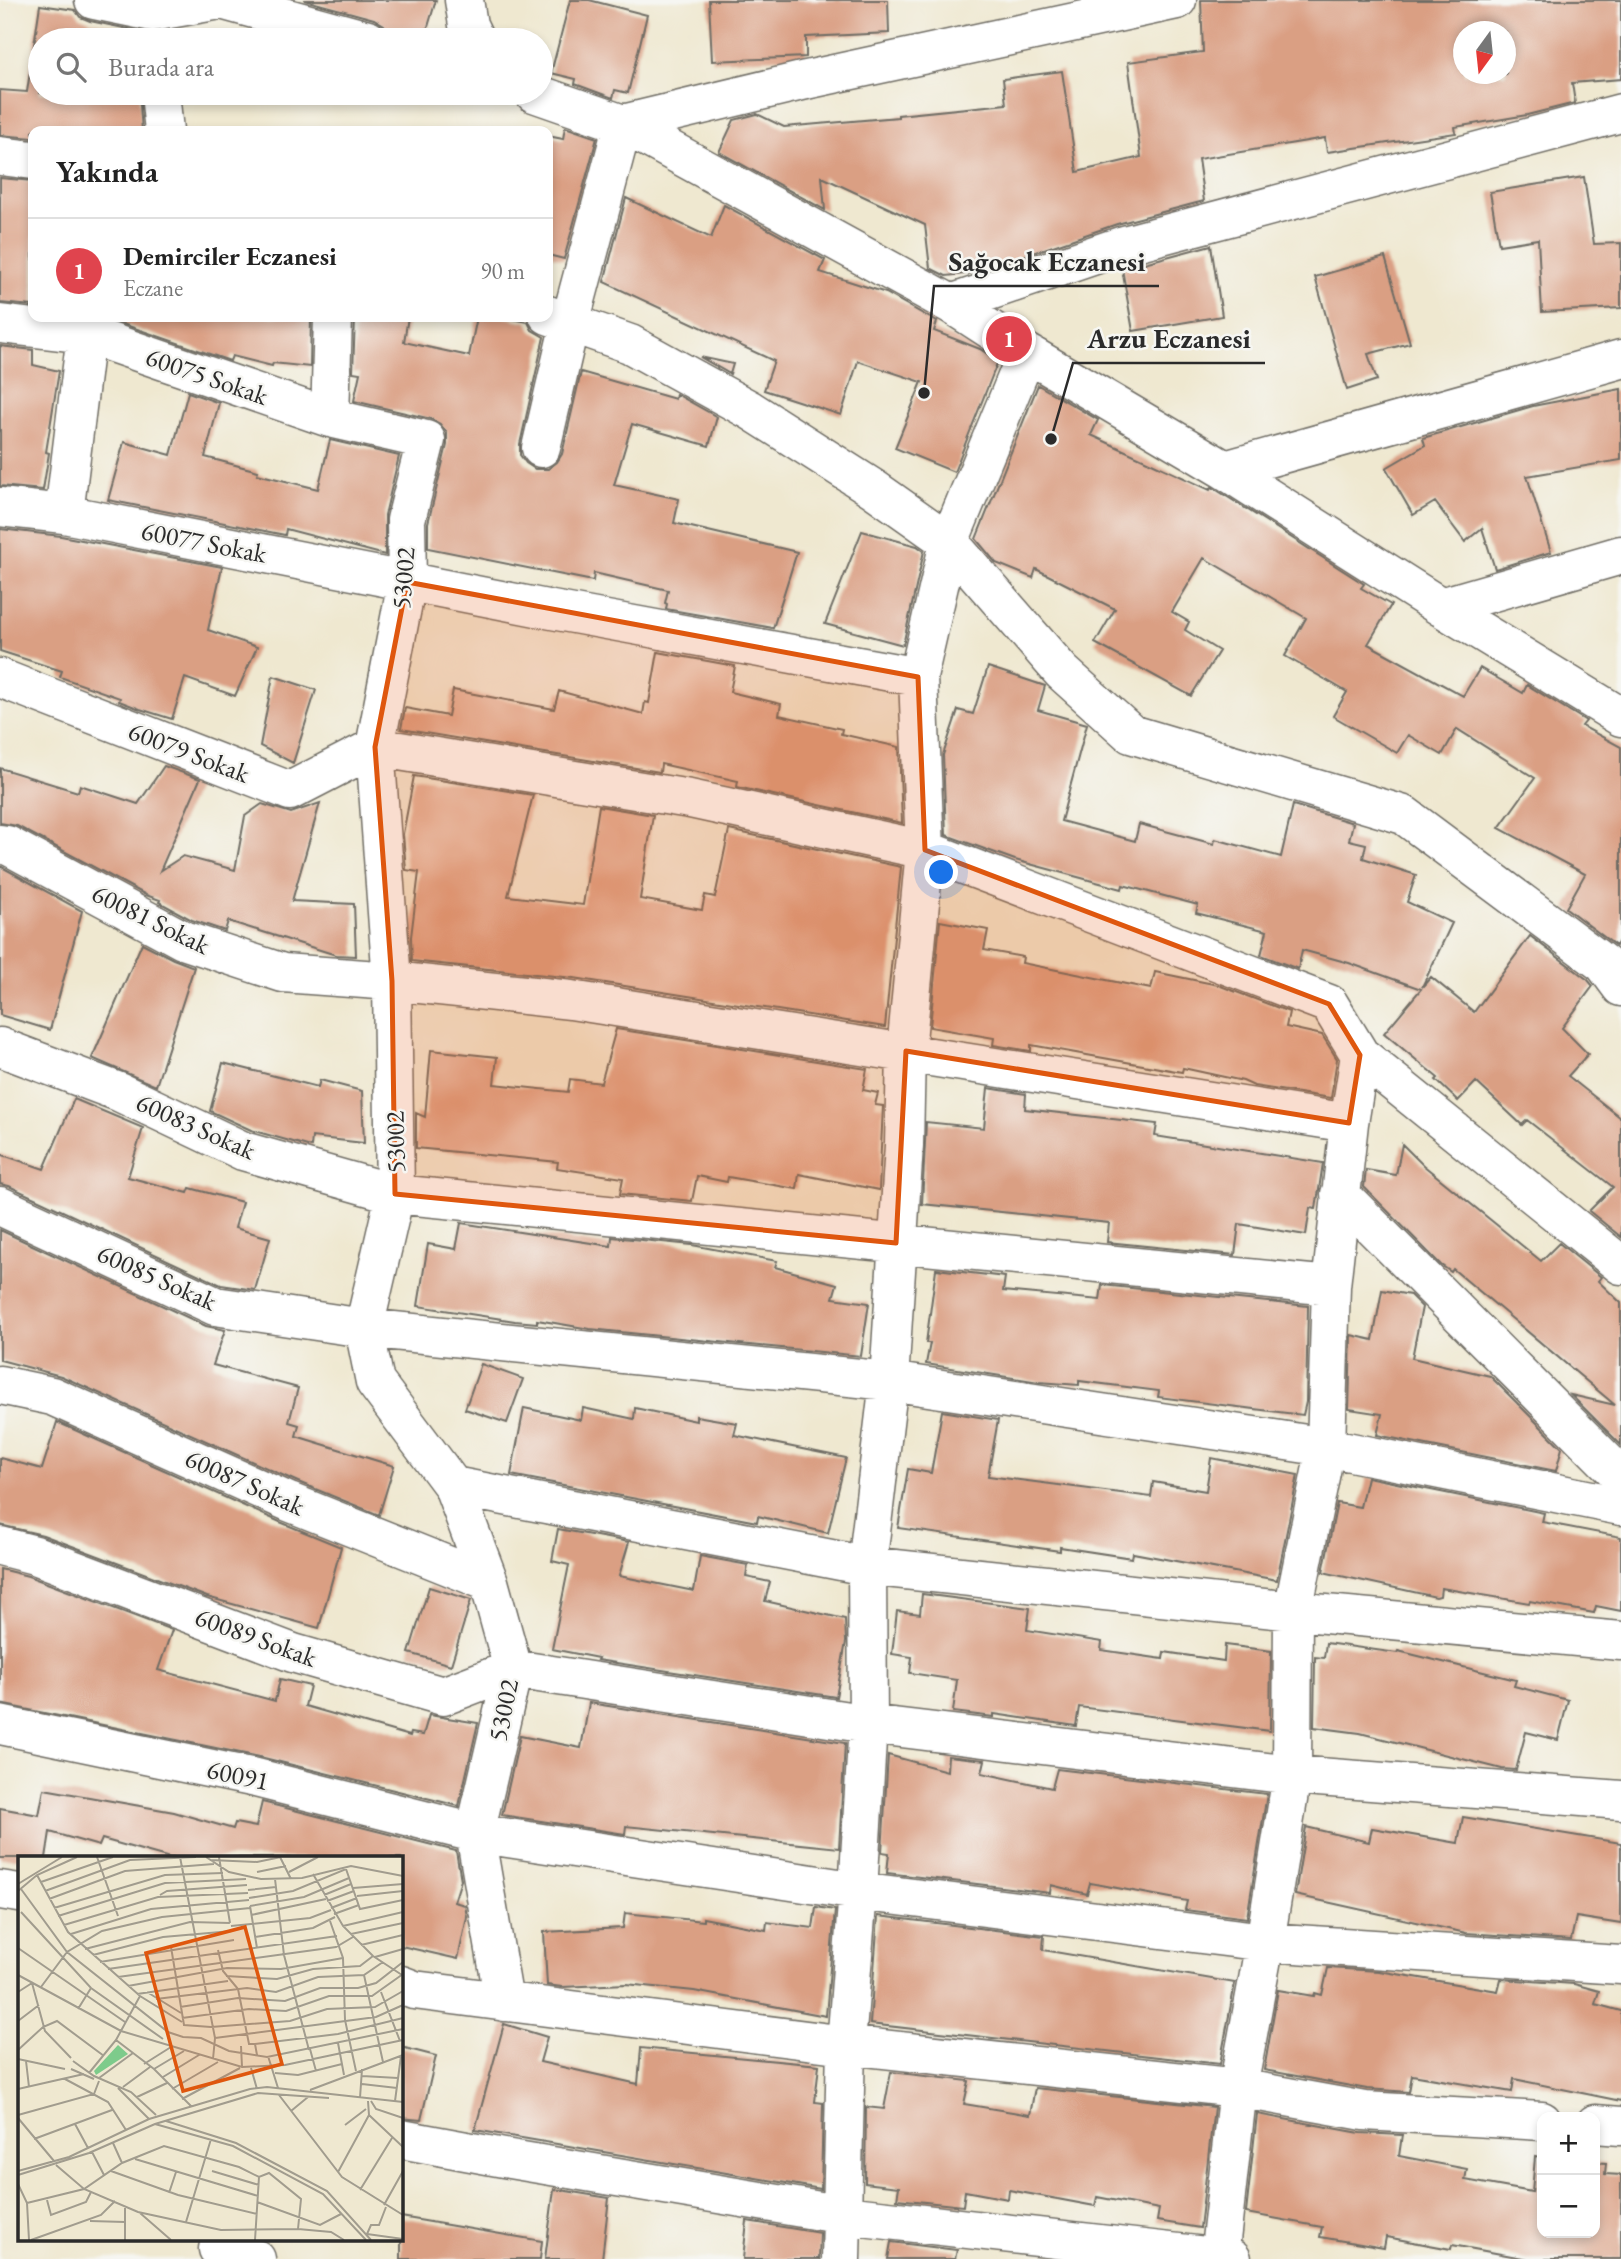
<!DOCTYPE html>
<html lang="tr">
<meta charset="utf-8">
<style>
body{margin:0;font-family:"EB Garamond",serif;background:#f6f6f6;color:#222}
.controls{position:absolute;right:21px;bottom:21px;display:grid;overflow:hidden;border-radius:14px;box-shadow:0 4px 10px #0003}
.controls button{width:63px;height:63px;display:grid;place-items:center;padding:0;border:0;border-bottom:2px solid #e0e0e0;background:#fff;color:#222;font:35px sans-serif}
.compass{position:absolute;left:1453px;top:21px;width:63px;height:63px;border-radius:50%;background:#fff;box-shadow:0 4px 10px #0003;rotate:195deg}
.you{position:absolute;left:942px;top:873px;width:24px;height:24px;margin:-18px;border:5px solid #fff;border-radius:50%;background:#1a73e8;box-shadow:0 0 0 10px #1a73e833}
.badge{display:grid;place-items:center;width:46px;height:46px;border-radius:50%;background:#1f6fb2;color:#fff;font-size:23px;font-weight:700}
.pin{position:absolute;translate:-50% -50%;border:4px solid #fff;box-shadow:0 2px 7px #0006}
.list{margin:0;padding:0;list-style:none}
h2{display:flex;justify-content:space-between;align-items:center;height:91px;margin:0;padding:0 28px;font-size:30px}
h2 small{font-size:23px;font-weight:400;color:#767676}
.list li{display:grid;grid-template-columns:46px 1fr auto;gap:21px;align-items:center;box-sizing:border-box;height:105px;padding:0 28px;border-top:2px solid #e0e0e0}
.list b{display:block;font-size:26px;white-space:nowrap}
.list p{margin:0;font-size:23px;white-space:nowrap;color:#767676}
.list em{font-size:23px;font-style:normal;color:#767676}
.icon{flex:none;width:38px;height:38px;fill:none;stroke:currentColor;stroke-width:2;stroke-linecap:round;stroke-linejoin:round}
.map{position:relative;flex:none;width:1621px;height:2259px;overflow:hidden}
.search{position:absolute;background:#fff;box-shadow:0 4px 10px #0003;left:28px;top:28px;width:525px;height:77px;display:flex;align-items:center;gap:18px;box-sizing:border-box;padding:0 24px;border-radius:38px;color:#767676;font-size:26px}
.panel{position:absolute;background:#fff;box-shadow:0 4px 10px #0003;left:28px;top:126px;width:525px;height:196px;border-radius:14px}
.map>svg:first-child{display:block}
.building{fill:#da9f83;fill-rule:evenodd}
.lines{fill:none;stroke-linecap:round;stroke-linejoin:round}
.minor-casing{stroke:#706d65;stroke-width:41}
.minor{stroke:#fff;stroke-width:38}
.marked{fill:#df570e;fill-opacity:0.2;stroke:#df570e;stroke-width:5;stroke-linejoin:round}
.labels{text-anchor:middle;stroke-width:5;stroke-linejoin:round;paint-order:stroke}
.street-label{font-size:26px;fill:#2b2b2b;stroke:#f6f6f2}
.inset-road{fill:none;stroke:#a19c8e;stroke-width:2}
.view{fill:#df570e;fill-opacity:0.15;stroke:#df570e;stroke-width:3.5}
.inset-edge{fill:none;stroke:#2b2b2b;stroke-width:3.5}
.leader{fill:none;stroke:#2b2b2b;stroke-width:2.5}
.callout-dot{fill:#2b2b2b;stroke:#f6f6f2;stroke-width:2.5}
.callout-label{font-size:28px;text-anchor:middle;font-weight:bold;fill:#2b2b2b;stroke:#f6f6f2;stroke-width:5;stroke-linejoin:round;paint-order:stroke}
</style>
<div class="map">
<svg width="1621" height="2259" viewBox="0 0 1621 2259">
<rect width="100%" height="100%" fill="#f6f6f2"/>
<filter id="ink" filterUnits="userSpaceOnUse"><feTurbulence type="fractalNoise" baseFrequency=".0143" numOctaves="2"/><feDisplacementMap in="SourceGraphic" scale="14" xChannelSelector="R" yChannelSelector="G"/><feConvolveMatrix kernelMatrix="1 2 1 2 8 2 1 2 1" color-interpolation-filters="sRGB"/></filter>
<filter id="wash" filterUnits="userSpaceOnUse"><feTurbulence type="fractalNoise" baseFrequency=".00686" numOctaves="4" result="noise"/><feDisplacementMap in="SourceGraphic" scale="28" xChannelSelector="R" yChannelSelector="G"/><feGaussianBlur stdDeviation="1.57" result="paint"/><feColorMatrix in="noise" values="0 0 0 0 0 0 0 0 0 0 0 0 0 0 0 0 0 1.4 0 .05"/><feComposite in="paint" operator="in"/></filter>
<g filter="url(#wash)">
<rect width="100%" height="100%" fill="#efe8d0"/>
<g id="blocks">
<path class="building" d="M304,0H436L424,40H389V34L384,25L374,19Z
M570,0H589L647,15L628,93L615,90L613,98L575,84L576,79L551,73Z
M709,0H888L889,33L806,37V57L712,61Z
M1201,0H1621V79L1572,83L1575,103L1527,115L1455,127L1456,133L1327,152L1325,138L1198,159L1204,201L1117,224L974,273L946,276L930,268L925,225L822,177L825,210L719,152L734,120L757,114L784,127L898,117V115L1006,104L1003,79L1062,71L1077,172L1141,157L1128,62L1203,52ZM1464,32H1506V74H1464Z
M40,5L75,10L80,17L90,21L148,33L147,40H40V93H139L142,131H33V138L0,135V90L27,92Z
M250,31L286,40H248Z
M565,127L597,138L564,259L548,255V136L563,139Z
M1584,177L1594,244L1621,243V308L1542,312L1538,239L1499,245L1490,192Z
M0,178L33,181V306L0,303Z
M626,198L711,238L724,205L825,260L820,272L886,293L937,322L934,331L980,349L998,361L954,472L895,448L922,382L858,361L841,415L764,390L774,361L604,282Z
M1211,245L1222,316L1133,331L1122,269Z
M1385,257L1410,343L1368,354L1377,380L1347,390L1315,277Z
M112,317H311L310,367L273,363L272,366L232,356L230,361L111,320Z
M355,317H408L404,342L469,356L477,317H503L528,322L532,330L544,337L520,444V455L526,463L535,469H548L557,462L562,454L581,372L675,399L676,394L717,417L709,446L632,424L614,485L679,499L674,523L797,552L773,628L666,609L667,604L665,603L668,590L594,573L593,581L428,548V523L447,445V433L440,424L431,419L354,401L360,373L353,372Z
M0,346L33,350V365L59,371L46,452L49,453L43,490L0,486Z
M700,357L733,364L730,374Z
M1038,385L1098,420L1091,435L1210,490L1212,487L1364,584L1361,588L1391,605L1368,644L1463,696L1480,668L1523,693L1527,685L1586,721L1582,726L1621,747V937L1616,946L1566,908L1585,874L1499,828L1535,778L1457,729L1442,755L1408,735L1397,753L1333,716L1347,692L1285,656L1306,618L1204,558L1172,612L1189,622L1185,630L1219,651L1191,696L1095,643L1115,609L1036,569L1033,578L996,563L976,539Z
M1621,389V460L1527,476L1551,552L1495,569L1482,528L1465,542L1435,502L1413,515L1386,468L1425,445L1423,438L1533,406Z
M188,392L219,403L205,457L258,471L257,474L318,489L330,440L399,456L385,515V555L286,529L285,535L108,500L124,442L171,455Z
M0,529L61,536L222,567L208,630L257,647L235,696L185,678L172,719L140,709L119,701L120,698L60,677L62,671L0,651Z
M862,531L917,546L924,551L903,645L825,624Z
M658,652L735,666L730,692L781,704L779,715L842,729L841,734L899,747L902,823L737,787L738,781L661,764L660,772L401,729L405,708L448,716L453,690L554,709L559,691L643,714L645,702L649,703Z
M988,667L1045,686L1038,710L1087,724L1061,821L1135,841L1139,824L1214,844L1215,839L1281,857L1293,805L1353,823L1349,840L1366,844L1363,858L1416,875L1407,902L1452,923L1422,987L1431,977L1474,1012L1530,936L1588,980L1593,986L1562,1028L1588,1054L1568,1076L1621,1118V1237L1589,1211L1613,1187L1527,1120L1522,1125L1476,1082L1458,1101L1436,1080L1438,1078L1384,1033L1421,989L1349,963L1302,950L1298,969L1261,955L1267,931L1196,913L1198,905L1123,885L1122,889L1015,860L946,835L943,755L958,710L973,714Z
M273,676L316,690L293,763L260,746Z
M164,766L200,779L160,871L183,856L235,870L245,816L262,804L291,813L320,803L292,901L354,904L356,956L336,955L228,921L225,931L192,920L159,902L160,900L146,895L17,826L0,823V768L78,792L80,785L138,804Z
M414,776L533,795L508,896L583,905L599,806L653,815L640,899L702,910L705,895L715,897L729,830L901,867L885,1027L574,978L412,961L411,937L419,872L406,870L403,834Z
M0,866L82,911L50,1030L0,1015Z
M940,921L988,930L984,950L1023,957L1022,963L1151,989L1155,972L1218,985L1289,1012L1286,1027L1322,1035L1337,1059L1331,1098L1254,1086L1243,1081L1183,1068L1182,1072L1031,1045V1051L993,1045L994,1038L930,1027Z
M142,943L173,959L194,967L156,1086L92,1058Z
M616,1029L867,1069L863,1090L878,1093L875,1105L883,1106L879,1190L799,1174L797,1189L728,1177L727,1182L697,1176L692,1201L620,1194L623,1178L557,1168L558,1162L416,1148V1113L425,1117L431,1050L497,1057L494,1084L568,1092L570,1079L601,1083Z
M223,1063L318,1087L320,1080L362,1091L364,1143L312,1137L311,1147L251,1130L210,1111Z
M988,1088L1026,1094L1025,1109L1157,1124L1155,1136L1323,1163L1316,1209L1310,1208L1306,1235L1239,1224L1235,1255L1107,1242L1109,1223L922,1204L926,1122L984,1128Z
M74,1099L143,1128L128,1177L188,1193L190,1188L242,1202L235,1228L270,1238L255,1290L221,1285L9,1186L0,1184V1154L44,1169Z
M1402,1144L1423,1165L1541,1261L1559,1243L1601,1277L1598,1281L1621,1303V1445L1571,1395L1615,1405L1453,1269L1451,1272L1441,1265L1364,1187L1366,1170L1396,1175Z
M461,1223L611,1246L612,1237L692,1245L777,1261L775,1267L837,1284L833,1298L869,1303L861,1356L590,1329L537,1320V1323L515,1321L418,1306L428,1244L456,1249Z
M0,1230L206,1326L225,1330L213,1365L298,1388L289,1422L299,1425L296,1436L394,1466L379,1515L298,1482L61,1376L0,1360Z
M936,1269L1005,1277L1003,1291L1100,1300L1102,1285L1308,1306L1306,1402L1303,1415L1158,1397L1159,1391L1079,1381V1385L1039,1382L926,1364L930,1343H926Z
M1382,1290L1410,1295L1422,1307L1412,1358L1490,1376L1562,1448L1556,1471L1377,1435L1382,1414L1349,1409L1351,1335L1373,1340Z
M481,1364L523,1379L507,1423L465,1409Z
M524,1408L581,1420L583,1408L634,1419L635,1408L696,1421V1416L737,1423L734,1435L846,1458L828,1533L758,1516L757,1522L511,1475Z
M942,1411L998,1420L988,1476L1151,1497L1153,1482L1206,1491L1211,1458L1298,1475L1277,1580L1133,1553L1132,1558L1060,1547V1551L898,1528L908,1469L931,1473Z
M57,1422L280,1522L341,1547L319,1628L207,1597L43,1535L0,1525V1458L42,1469Z
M1367,1477L1544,1513L1542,1522L1621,1537V1611L1596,1606L1594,1613L1530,1601L1529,1603L1441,1588L1440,1596L1436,1597L1323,1572L1337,1503L1360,1507Z
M558,1529L629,1542L619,1576L694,1591L700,1556L748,1565L746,1577L770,1582L765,1601L845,1619L846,1642L836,1697L597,1660L598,1658L552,1649L569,1565L552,1561Z
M0,1569L28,1576L172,1630L158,1670L275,1701L280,1679L310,1686L305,1706L410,1736L411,1733L423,1735L429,1715L478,1723L459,1806L260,1757L0,1704Z
M429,1587L471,1600L451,1665L409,1653Z
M922,1594L1030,1608L1027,1630L1102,1642L1101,1650L1163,1659L1164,1652L1224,1661L1225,1645L1271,1651L1270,1731L1079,1707L1076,1726L994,1714V1717L953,1712L957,1680L910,1673L912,1657L892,1654L897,1611L920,1614Z
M1326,1643L1397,1653L1398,1651L1516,1680L1514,1686L1568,1700L1558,1740L1526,1732L1516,1770L1502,1769L1360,1733L1314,1727L1315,1657L1324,1658Z
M589,1703L845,1743L839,1848L626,1826L625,1834L502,1815L520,1736L581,1748Z
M888,1755L947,1771L948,1756L985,1760L982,1773L1052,1788L1057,1769L1267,1794L1247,1918L1185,1910L1187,1901L1090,1883L1087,1894L1051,1885L1050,1893L887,1873L889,1853L882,1852Z
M44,1789L174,1812L233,1829L235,1823L256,1827L262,1802L456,1851L461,1880L454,1902L465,1905L467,1917L458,1959L401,1946V1858H170L102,1839L99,1846L50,1832L46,1858H0V1808L39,1815Z
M1463,1817L1621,1843V1924L1576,1917L1571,1940L1466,1933L1295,1895L1306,1827L1369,1842L1372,1828L1458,1843Z
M816,1907L835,1910L826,2016L694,1991L626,1984L562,1987L547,1985L544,1932L623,1928L625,1913L703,1921V1918L766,1930L767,1922L813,1928Z
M878,1916L1044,1936L1043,1950L1235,1983L1220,2064L870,2024Z
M1328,1968L1379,1971L1498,1991L1501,1979L1574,1984L1599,1991L1595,2004L1621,2011V2101L1514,2079L1512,2092L1412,2075L1409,2092L1367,2089L1264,2070L1278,1990L1314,1996L1315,1993L1322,1995Z
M504,2024L547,2037L540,2062L638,2084L641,2048L819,2065L815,2102L823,2103L821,2189L475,2130Z
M401,2047L436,2056L421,2120L401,2118Z
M891,2072L969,2081L964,2104L1030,2115L1035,2088L1214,2107L1200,2228L1157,2221L1159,2209L1097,2197L1095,2206L1009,2190L1008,2199L965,2191L963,2206L897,2199L899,2187L865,2183L866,2107L884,2109Z
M1257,2114L1360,2133L1402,2135L1399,2156L1467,2169L1465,2180L1532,2192L1535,2157L1542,2158V2233H1595V2162L1606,2163L1605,2174L1621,2175V2259H1528L1452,2245L1451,2249L1386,2237L1384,2248L1320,2237L1322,2227L1246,2213Z
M554,2189L609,2198L602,2259H545Z
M401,2217L542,2241L540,2259H401Z
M747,2221L820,2233L819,2259H743Z
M891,2242L957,2250L955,2259H888Z"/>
</g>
</g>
<g filter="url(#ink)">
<use href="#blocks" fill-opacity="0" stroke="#706d65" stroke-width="2"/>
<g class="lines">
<defs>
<path id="minor" d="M94,0L152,12L220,0
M221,0L368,40
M464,0L468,25L475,40
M160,93L164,131
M534,93L623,124L951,304L1027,353L1225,470L1441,607L1621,717
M623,124L806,80L1177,0
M0,156L33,160
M951,304L1124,245L1621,113
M548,315L630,344L750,410L874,489L949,542L1062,672L1131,734L1404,815L1604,964L1621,987
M333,317L330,418L426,440L406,520L407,582L375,747L392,981L395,1194L364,1328L375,1382L453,1486L489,1582L513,1669L475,1833L504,2002
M0,324L86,334L330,418
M541,448L570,323L623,124
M1225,470L1621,359
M0,507L64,514L552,610L918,677
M64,514L86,334
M1441,607L1621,555
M0,678L290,791L375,747L690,799L925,850L1329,1004L1360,1055L1349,1123L1331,1286L1326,1447L1293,1611L1292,1775L1265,1942L1238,2088L1219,2258
M0,844L7,845L183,940L283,973L392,981L571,1000L1349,1123
M0,1047L119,1092L243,1151L395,1194L1331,1286
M1360,1055L1621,1265
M1340,1194L1621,1476
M0,1206L215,1306L364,1328L889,1381L1326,1447L1621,1506
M0,1385L52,1396L289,1502L489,1582
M453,1486L867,1566L1293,1611L1621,1641
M0,1546L35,1555L293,1653L443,1696L513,1669L868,1724L1292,1775L1621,1800
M0,1725L256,1778L475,1833L858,1891L1265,1942L1621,1965
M0,1890L19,1893
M401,1985L414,1990L846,2045L1238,2088L1364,2111L1542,2121
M1595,2124L1621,2126
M401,2139L504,2158L844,2215L1232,2259
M218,2249L256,2259
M841,2259L846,2045L858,1891L868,1724L867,1566L889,1381L904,1145L906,1051L925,850L918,677L949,542L1027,353"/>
</defs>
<use href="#minor" class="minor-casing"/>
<use href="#minor" class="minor"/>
</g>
</g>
<path class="marked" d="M407,582L918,677L925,850L1329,1004L1360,1055L1349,1123L906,1051L896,1243L395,1194L392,981L375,747Z"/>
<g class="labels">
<g class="street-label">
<text transform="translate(207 376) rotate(19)" y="9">60075 Sokak</text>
<text transform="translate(204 542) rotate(11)" y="9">60077 Sokak</text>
<text transform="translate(403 578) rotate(-85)" y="9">53002</text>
<text transform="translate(189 752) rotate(21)" y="9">60079 Sokak</text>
<text transform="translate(151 919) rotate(26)" y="9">60081 Sokak</text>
<text transform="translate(196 1126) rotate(24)" y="9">60083 Sokak</text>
<text transform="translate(395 1142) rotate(-91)" y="9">53002</text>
<text transform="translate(157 1277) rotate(24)" y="9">60085 Sokak</text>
<text transform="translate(245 1482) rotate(24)" y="9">60087 Sokak</text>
<text transform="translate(256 1637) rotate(20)" y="9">60089 Sokak</text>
<text transform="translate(503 1710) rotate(-78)" y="9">53002</text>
<text transform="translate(238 1775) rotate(12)" y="9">60091</text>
</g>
</g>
<g transform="translate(18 1856)">
<rect width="385" height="385" fill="#efe8d0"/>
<path d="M100,189L110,198L78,219L76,215Z" fill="#7dcb8b"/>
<path class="inset-road" d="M79,1L100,60M162,1L197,182L195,203M188,1L211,16L243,23L284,22L333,10L385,20M201,1L212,67M262,1L273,23M192,4L239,6L263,1M239,16L268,10M271,16L300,1M295,18L325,70L355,100L384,119M19,19L50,76L122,140L164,166M257,23L266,99L291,194M23,26L95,1M0,28L44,1M335,32L385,28M3,33L49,96L150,176L165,181L183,182L211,195L249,201L385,173M230,34L258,31M0,35L19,19L59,1M27,35L112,4L178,1M142,39L149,35L229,29M306,39L333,28M339,40L385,35M231,42L275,35L328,13L342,53L385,44M31,43L107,15L196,8M309,45L336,35M232,50L286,41L331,22M232,50L239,92M36,52L147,19L205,17M313,52L339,42M3,56L73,132L145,183M316,58L341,49M233,59L308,43M40,60L147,27L228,23M312,65L325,102L327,164L338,215M46,69L140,41L230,37M213,70L292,62L313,54M325,70L385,56M53,78L133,53L231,44M333,78L385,67M237,81L295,72L317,61M343,89L385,79M153,91L166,169L193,171L272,165L309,153L357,151L385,135M0,92L107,166M67,93L172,66L212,67M200,94L205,115L220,133L231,188H237L239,199M75,99L145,81L214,75M357,101L385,93M82,106L216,84M90,113L319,80M0,119L103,175L224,211L267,209L385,184M346,119L365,206M208,120L259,123L295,113L342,110L355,100M100,121L318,91L335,81M110,130L209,112L263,113L325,102M23,131L49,96L84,75L144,61L232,52M0,136L14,127L27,175L53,202M129,136L163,157M363,136L382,185M119,138L210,125M138,143L229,132L258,136L300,121L346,119L365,106M162,151L220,142L267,145L302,132H340L358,127L385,106M60,153L73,132M164,162L231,153L268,155L311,140H354L385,118M0,165L21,149M197,182L358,161L385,149M98,184L136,213L174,251M320,187L326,219M237,188L320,178L385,162M223,190L224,211M292,193L298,215M0,194L25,171L39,165L86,200M250,200L260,232M0,203L47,213M8,205L11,231M55,205L76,220L113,236L138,259M126,208L153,191M233,212L239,233M53,213L76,223M136,213L166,195M71,217L98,184L122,140M257,217L280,219L324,208M344,220L380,222M145,221L181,199M81,222L115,197M47,223L90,246L108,274M344,228L379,232M105,231L132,211M100,232L131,263M0,233L66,218M154,233L200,206M292,234L385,199M261,239L324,321L385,359M119,241L149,227M342,242L344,213M164,243L222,212M350,245L351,259L385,291M353,245L358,253L385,262M377,245L383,200M273,255L290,241M0,259L76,238L81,225M0,262L36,305M148,265L218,287L309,335L353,384M57,268L70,292M137,268L215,290L305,338L348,384M327,269L348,253M16,283L94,254M95,287L104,307M74,296L86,319M117,303L240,340M38,309L66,333L120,356L203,374L280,373L313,376L326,384M0,315L51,301L131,263L232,233L249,231L385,246M93,315L160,339L239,358M194,315L241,329M320,316L351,259M0,319L71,297L137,268L240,237L311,242M0,328L9,347L11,384M342,334L374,282M151,337L158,316M29,344L33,359L68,346L73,336M239,346L302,369L323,358M9,347L66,333L104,307L146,290L221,311L241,321L251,317L283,343L280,373M366,349L385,315M122,357L153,384M72,365L107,366M168,366L193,283M349,378L385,383M349,378L353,369H361L368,351M13,384L83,359L97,345M107,384V350M237,384L241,321"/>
<path class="view" d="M227,71L264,208L165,235L128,97Z"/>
<rect width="385" height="385" class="inset-edge"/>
</g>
<path class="leader" d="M924 393L934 286H1159M1051 439L1073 363H1265"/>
<g class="callout-dot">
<circle cx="924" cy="393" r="7"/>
<circle cx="1051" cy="439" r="7"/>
</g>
<g class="callout-label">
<text x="1047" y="271">Sağocak Eczanesi</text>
<text x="1169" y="348">Arzu Eczanesi</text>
</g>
</svg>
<div class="controls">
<button>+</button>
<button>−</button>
</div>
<svg class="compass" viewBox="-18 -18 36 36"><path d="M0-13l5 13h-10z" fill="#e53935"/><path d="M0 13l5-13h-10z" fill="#767676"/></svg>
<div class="you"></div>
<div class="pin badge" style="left:1009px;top:339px;background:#e0444e">1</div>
<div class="search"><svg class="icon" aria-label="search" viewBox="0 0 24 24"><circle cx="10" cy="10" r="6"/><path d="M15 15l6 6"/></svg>Burada ara</div>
<section class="panel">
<h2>Yakında<small></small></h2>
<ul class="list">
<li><span class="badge" style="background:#e0444e">1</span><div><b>Demirciler Eczanesi</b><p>Eczane</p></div><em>90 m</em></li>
</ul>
</section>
</div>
